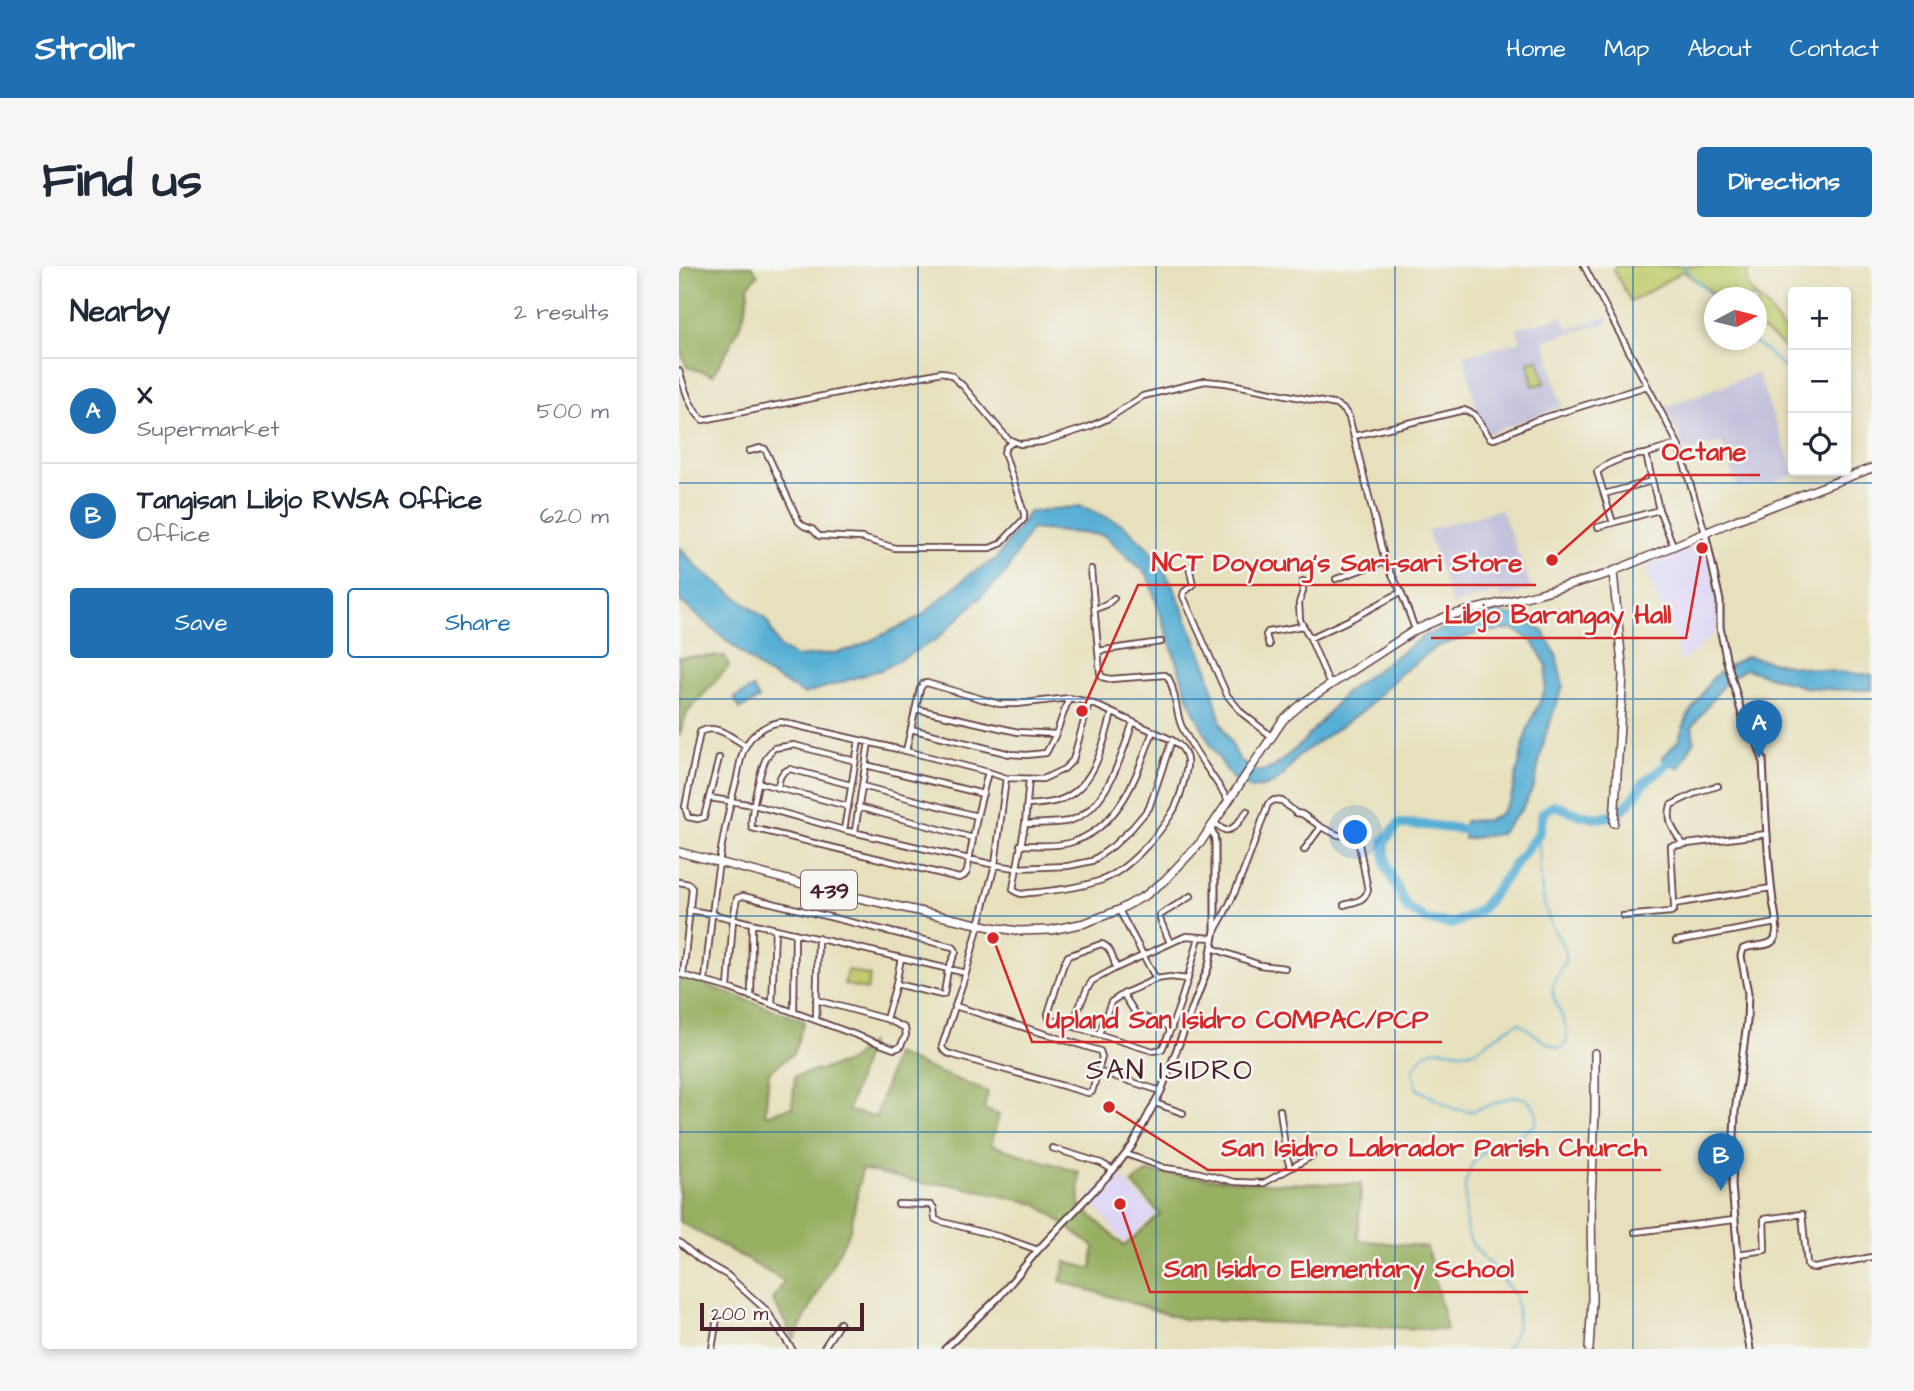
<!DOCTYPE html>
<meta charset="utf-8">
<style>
body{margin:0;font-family:"Architects Daughter",sans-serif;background:#f6f6f7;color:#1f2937}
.controls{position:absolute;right:21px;top:21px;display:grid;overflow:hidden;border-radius:7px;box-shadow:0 4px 10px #0003}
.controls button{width:63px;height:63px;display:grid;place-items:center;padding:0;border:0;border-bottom:2px solid #e0e1e3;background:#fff;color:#1f2937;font:35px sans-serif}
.compass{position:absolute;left:1025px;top:21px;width:63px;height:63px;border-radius:50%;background:#fff;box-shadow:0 4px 10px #0003;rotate:83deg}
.scale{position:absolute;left:21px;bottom:18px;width:164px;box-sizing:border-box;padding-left:7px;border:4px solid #4a1f2b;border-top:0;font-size:19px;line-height:24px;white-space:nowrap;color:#4a1f2b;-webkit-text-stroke:5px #f6f6f2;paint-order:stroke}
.you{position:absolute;left:677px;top:567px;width:24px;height:24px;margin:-18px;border:5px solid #fff;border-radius:50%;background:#1a73e8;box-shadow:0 0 0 10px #1a73e833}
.badge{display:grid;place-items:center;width:46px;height:46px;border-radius:50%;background:#1f6fb2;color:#fff;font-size:23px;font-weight:700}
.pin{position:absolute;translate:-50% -58px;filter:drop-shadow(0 2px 4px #0008)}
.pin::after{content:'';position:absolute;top:37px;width:24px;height:21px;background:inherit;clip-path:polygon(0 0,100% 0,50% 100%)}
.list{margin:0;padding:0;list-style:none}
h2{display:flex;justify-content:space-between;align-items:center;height:91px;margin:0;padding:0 28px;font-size:30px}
h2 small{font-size:23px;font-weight:400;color:#747a83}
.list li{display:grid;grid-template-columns:46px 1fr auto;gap:21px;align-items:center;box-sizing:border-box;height:105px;padding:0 28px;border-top:2px solid #e0e1e3}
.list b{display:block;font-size:26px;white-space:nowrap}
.list p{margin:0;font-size:23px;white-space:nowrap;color:#747a83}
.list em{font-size:23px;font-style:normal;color:#747a83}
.actions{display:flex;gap:14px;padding:21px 28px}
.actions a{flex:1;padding:16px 0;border:2px solid #1f6fb2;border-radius:7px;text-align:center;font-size:24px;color:#1f6fb2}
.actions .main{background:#1f6fb2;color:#fff}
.icon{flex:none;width:38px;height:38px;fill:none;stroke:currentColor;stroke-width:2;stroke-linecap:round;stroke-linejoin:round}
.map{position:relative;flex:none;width:1193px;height:1083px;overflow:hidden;border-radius:7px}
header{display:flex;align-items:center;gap:42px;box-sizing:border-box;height:98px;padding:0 35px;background:#1f6fb2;color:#fff}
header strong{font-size:33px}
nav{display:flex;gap:38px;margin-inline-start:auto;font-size:24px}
.intro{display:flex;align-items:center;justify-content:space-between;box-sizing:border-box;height:168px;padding:0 42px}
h1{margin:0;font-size:49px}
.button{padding:18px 32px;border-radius:7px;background:#1f6fb2;color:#fff;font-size:24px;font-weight:700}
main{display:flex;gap:42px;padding:0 42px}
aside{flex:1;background:#fff;border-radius:7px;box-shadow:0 4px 10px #0003}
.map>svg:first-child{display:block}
.built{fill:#ded5f5}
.industrial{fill:#c3c1db}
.green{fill:#becb6c;stroke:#84754c;stroke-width:2}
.forest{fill:#96af60;stroke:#706746;stroke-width:2}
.water{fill:#57afd4;stroke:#506780;stroke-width:2}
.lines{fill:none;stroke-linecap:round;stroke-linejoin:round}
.stream{stroke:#57afd4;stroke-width:2}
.river{stroke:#57afd4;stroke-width:10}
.minor-casing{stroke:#613c41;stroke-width:8}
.tertiary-casing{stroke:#613c41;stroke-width:9}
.primary-casing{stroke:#613c41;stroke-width:10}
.minor{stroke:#fff;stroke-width:4.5}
.tertiary{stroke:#fff;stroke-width:5}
.primary{stroke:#fff;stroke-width:7}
.grid{fill:none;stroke:#1f6fb2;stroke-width:2;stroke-opacity:0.55}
.labels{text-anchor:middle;stroke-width:5;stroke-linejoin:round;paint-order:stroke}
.shield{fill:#f6f6f2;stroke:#7e6067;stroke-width:2}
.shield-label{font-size:23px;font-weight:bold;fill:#4a1f2b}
.quarter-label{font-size:28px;letter-spacing:2px;fill:#4a1f2b;stroke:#f6f6f2}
.leader{fill:none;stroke:#d62828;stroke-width:2.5}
.callout-dot{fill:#d62828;stroke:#f6f6f2;stroke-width:2.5}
.callout-label{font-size:26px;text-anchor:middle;font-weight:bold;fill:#d62828;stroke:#f6f6f2;stroke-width:5;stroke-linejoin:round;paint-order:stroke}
</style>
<header>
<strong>Strollr</strong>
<nav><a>Home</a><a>Map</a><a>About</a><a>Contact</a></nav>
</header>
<div class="intro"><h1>Find us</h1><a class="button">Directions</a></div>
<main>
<aside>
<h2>Nearby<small>2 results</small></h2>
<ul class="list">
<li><span class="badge">A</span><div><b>X</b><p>Supermarket</p></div><em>500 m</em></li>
<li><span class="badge">B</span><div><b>Tangisan Libjo RWSA Office</b><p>Office</p></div><em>620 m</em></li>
</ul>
<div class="actions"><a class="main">Save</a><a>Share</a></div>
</aside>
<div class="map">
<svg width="1193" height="1083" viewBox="0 0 1193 1083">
<rect width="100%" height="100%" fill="#f6f6f2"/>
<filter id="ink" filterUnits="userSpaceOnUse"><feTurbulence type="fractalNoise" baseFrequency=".0143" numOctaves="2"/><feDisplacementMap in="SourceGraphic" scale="14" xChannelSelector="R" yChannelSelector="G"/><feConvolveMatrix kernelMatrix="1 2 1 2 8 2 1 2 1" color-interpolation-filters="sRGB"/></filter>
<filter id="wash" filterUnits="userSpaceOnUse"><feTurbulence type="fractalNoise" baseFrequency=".00686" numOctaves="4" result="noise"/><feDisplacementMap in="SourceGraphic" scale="28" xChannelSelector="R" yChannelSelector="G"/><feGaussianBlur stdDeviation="1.57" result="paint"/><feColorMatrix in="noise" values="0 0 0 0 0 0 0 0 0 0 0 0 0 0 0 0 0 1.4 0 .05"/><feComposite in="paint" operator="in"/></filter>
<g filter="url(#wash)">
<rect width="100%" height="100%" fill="#e6e0bc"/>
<path class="built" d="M1026,276L1037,330L1038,355L1036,367L1003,396L966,301Z
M438,906L477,948L445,977L419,943L408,933Z"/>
<path class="industrial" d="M883,51L889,63L929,51L930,56L866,74L878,124L884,140L804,169L785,89L841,76L838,62Z
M1078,107L1116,208L1092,217L1058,222L1042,176L1007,186L987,141Z
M822,243L853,323L822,332L819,325L773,339L748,264Z"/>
<path class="green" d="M938,0H1073L1069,6L1067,16L1073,26L1089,42L1114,78V95L1102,78L1078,60V32L1039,31L1004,5L952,36L934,3Z
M860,93L866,117L854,120L849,96Z
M169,704L191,710L188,724L165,718Z"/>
<path class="forest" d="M0,0H73L79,9L69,20C71,52 49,82 34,109L8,101L0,81Z
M46,390L50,400L8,447L0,470V391Z
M0,709L125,755L115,787L90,806L86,849L113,841L116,810L170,796L190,778L169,845L197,851L216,788L309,826L305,843L320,849L312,879L400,906L401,939L445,980L481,948L453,917L469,906L580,917L682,918L679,974L748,981L768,1064L504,1053L381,1015L387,996L413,1003L415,981L358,938L270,918H248L183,903L171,964L115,1073L94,1034L105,1015L0,955Z"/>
<path class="water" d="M402,240L445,259L473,286L494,320L527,398L542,457L561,495L579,506L594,502L623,477L667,426L745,370L783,355L815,347L839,350L864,365L877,388L884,420L866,470L855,520L843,543L821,568L785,573L786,555L808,554L821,548L832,532L848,464L866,424L868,400L854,376L834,363L800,367L759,380L721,408L685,444L619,490L604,510L598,515L591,519L573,523L556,515L552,511L532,480L512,439L468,308L424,269L352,263L326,308L258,373L204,403L125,428L84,405L0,334V281L21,304L87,353L101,382L117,391L155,387L176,382L241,351L291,308L317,293L350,246Z
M1068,390C1110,401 1150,406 1193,409V424H1160L1125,421L1067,403L1048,414L1013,461L1015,475L1000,503L983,492L999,475L1008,451L1032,414L1044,403Z
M74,422L80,433L61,443L55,432Z"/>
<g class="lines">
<path class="stream" d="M1003,0L1036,33
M1074,74L1114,109
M826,1083L833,1074L838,1060L839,1043L835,1028L793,978L787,963L786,918L793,898L805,885L844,867L857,858L858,845L848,833L836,830L793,845L775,843L738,823L734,803C747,783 751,781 775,785C781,786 786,788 791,786C810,780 821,763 840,757C854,765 865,779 881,782L887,778C892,755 877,746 874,727C871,712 889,702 886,687C885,676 876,668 872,658C859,627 861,599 860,567"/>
<path class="river" d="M798,565L747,559L720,558L705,575L707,600L728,642L748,654L773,658L794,648L803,642L860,567L864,547L875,539C903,549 926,563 951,536C957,531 959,524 964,518C974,507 989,502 996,488"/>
</g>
</g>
<g filter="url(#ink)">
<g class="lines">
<defs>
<path id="minor" d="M905,0L999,178L967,188L980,244L994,279
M0,105C6,122 10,142 24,154L263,106L272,109L284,120L329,173L341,178L363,176L410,161L430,152L464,130L526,115L547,117L658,139L665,144L670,151L706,295L722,326L736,363
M675,170L785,144L795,148L811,172L815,173L855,155L968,120
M999,178L1026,266
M70,185L82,182L86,183L120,256L125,260L133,263L140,270L183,272L216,282H311L321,278L345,253V247L325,186L327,181L334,176
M925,228L973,215
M934,257L918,206C932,194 948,190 967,188
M919,261L980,244
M510,300L514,319L505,326L504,330L548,429L563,447L592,470
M412,303L421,407L423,411L431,413L486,409L489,411C497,425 496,443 502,459C512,482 535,511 549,534
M657,313L706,295
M624,315V325L620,337L621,354L631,372L651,419
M416,343L427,339L435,332
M631,372L670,354L722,326
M590,379L587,369L589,366L624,360
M419,385L482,376
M237,443L339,466L377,468
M232,463L331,488L347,489L367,487L377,468L390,432
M227,485L241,423L244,418L248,417L320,438H338L390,432L410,436L493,474C500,478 505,482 507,490C510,497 507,504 506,511C503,523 500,537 493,547C479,570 449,604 423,614C397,623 369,625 342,628L337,626L334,623L346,558L350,513
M40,492L25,551L19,553L9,551L6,541L21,466C37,457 52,471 67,480
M176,495L115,479L95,482C94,483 89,489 88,491C82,500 70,552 73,562L280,612L285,610L288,606L298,550L309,506
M187,499L304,528
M81,517L168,540
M183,520L298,550
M99,522C100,513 101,506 111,503L172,519
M31,532L75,539L165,564L316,599L337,602L389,600L413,595L434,580L453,562L470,542L493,474
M348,539C358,538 371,538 381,534C416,521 424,479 433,447
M179,541L294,572
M535,557C539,559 542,563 546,564C555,566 563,551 568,545
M346,558C359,557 377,558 390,555C428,544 443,488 454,456
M165,564L180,474
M176,565L190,476
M1088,568L992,580L995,638L1092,622
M1004,578C995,565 987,556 992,539L1021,525L1039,520
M341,579C357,579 375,581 390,577C441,563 458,509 474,465
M625,584L642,561
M0,616L10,618L13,622L4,709
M10,644L33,648L287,707
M440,644L477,713
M944,650L992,646L995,644V638
M537,663C560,624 574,580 589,538L595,534L603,535L617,547L623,548L642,561L659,569L675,570L679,573L689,624C686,635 675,636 665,639
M997,675L1097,657
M491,677L481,653V649L512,630
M533,682L581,699L606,702
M437,702C434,693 432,680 422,678L389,690L384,700L369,748L370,753L474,785L483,783C500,747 510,709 520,671
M0,708L49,722L215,783L221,781L227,769L226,762L207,753L137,734
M26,714C33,648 39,580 57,516C60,504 61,489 67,479C75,466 88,458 102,456L227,485L309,506L327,512L364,513L385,503L394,494L410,437
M49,722L54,653L58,632L64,630L274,681L276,683L277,686L269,703L265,728L263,729L217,718
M444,728L457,748L493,762
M72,731L73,658
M93,738L96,663
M276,740L421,785L423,791L413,826L409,827L274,789C268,787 264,786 263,780L287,707L316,599L327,512
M115,745L116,667
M137,753L139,672
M207,753L217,718L222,692
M392,760L408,723L413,715L437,702L507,670L534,672
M420,768L432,736L444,728L477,713L491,711L509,713
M418,805L482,825
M476,837L504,847
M601,844L607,888L611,901
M373,882L422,897L434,904
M447,888L486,902L517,906L556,916L585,917L633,890
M219,938L252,939L255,942L256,953L260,955L322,971L359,984
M956,966L1055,954
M0,976L20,993L48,1009L87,1044L113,1083
M1059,988L1086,984L1085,953L1123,948L1128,998L1130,1001L1136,1002L1193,991
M33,1083L38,1052
M144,1083L161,1057"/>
<path id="tertiary" d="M1026,266L1041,335V361L1047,392L1064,452L1078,476L1084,493C1086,540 1088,589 1094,636C1096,645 1100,666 1095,674C1088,682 1073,678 1064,683L1062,690L1069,727L1068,756L1056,846L1053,919L1063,1036L1071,1083
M266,1083L320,1031L359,984L435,903L453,880L482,825L530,699L536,664V576L535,569L531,562"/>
<path id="primary" d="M934,305L944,409L935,557
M0,586L171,630L312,661L339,665L372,664L406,657L440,644L467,629L486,614L522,576L604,454L625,436L736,364L768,350L858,328L925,309L1057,254L1193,202
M910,1083L913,1034L912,933L916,845V787"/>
</defs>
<use href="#minor" class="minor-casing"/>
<use href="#tertiary" class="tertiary-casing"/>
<use href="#primary" class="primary-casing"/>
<use href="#minor" class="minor"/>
<use href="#tertiary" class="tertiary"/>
<use href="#primary" class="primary"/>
</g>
</g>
<path class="grid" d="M239,0V1083M477,0V1083M716,0V1083M954,0V1083M0,217H1193M0,433H1193M0,650H1193M0,866H1193"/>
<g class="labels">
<rect class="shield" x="122" y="604.5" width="56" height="39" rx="5"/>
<g class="shield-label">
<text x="150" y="632">439</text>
</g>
<g class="quarter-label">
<text x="491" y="813">SAN ISIDRO</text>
</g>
</g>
<path class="leader" d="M873 294L968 209H1081M403 445L459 319H857M1023 282L1007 372H752M314 672L353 776H763M430 841L529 904H982M441 938L471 1026H849"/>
<g class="callout-dot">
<circle cx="873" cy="294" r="7"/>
<circle cx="403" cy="445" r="7"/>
<circle cx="1023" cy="282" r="7"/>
<circle cx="314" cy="672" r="7"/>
<circle cx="430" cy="841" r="7"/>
<circle cx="441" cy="938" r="7"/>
</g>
<g class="callout-label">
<text x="1025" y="194">Octane</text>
<text x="658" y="305">NCT Doyoung's Sari-sari Store</text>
<text x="879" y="357">Libjo Barangay Hall</text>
<text x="558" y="762">Upland San Isidro COMPAC/PCP</text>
<text x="755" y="890">San Isidro Labrador Parish Church</text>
<text x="660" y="1011">San Isidro Elementary School</text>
</g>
</svg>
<div class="controls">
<button>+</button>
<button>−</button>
<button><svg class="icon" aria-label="locate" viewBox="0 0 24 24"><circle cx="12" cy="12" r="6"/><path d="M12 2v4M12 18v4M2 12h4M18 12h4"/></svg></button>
</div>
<svg class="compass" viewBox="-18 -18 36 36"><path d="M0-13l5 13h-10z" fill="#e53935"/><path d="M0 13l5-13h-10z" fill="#747a83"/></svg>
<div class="scale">200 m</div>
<div class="you"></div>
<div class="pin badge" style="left:1080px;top:492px">A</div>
<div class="pin badge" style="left:1042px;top:925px">B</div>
</div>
</main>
